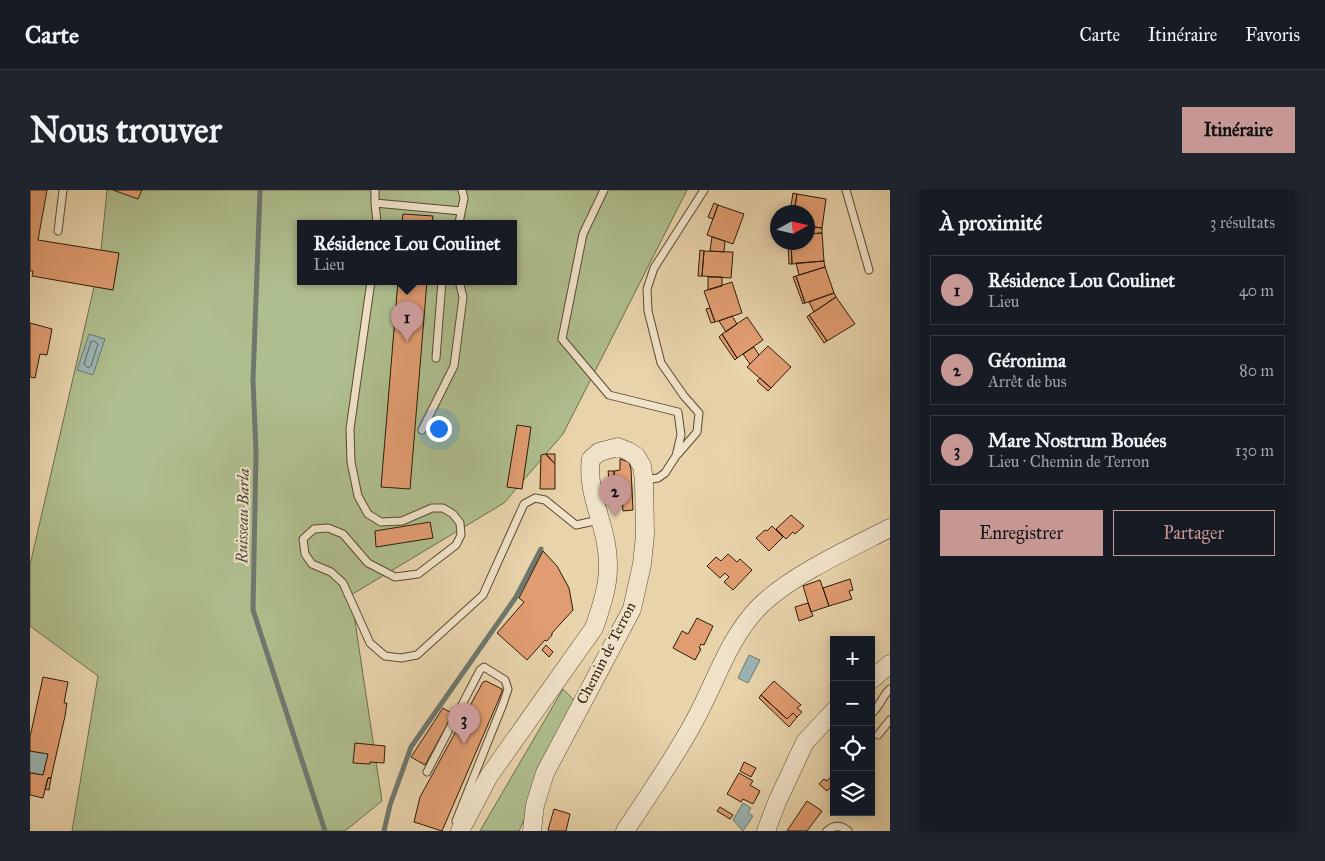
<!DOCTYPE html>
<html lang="fr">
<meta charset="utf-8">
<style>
body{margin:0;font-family:"IM FELL Great Primer",serif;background:#20242c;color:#f1f3f6}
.controls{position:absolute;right:15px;bottom:15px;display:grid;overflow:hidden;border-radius:0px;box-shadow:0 2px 12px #0003}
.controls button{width:45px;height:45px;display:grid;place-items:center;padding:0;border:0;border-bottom:1px solid #363941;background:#171b24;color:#f1f3f6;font:25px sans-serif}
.compass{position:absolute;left:740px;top:15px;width:45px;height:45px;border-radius:50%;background:#171b24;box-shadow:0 2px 12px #0003;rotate:82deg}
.you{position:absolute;left:408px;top:238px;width:18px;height:18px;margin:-12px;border:4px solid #fff;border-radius:50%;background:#1a73e8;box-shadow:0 0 0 8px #1a73e833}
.badge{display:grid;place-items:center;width:32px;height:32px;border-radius:50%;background:#c59692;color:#111;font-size:16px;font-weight:700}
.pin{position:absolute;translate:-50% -41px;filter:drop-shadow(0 1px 2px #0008)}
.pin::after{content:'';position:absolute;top:26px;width:18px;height:15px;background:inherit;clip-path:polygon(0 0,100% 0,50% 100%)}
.popup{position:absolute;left:267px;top:30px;width:220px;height:65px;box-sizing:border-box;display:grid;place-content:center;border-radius:0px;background:#171b24;filter:drop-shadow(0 1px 4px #0005);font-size:16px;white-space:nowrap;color:#9ea1a6}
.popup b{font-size:19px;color:#f1f3f6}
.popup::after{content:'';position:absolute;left:50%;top:100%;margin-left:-10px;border:10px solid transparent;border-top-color:#171b24}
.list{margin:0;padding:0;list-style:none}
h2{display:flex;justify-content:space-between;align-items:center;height:65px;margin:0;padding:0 20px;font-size:21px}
h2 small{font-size:16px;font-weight:400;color:#9ea1a6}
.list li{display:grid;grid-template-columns:32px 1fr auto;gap:15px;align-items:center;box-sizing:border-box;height:70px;margin:0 10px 10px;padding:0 10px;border:1px solid #363941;border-radius:0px}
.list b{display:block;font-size:19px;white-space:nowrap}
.list p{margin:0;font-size:16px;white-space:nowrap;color:#9ea1a6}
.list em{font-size:16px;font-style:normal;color:#9ea1a6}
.actions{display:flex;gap:10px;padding:15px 20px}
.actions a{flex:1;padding:11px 0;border:1px solid #c59692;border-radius:0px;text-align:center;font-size:18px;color:#c59692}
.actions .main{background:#c59692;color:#111}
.icon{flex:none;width:28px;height:28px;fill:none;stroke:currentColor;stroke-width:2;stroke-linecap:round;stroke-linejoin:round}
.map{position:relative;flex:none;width:860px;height:641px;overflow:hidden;border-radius:0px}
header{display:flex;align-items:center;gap:30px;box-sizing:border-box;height:70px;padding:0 25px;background:#171b24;border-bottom:1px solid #363941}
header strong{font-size:24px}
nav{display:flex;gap:28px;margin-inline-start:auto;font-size:18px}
.intro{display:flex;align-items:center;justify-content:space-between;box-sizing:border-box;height:120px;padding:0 30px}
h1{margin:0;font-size:35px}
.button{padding:12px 22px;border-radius:0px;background:#c59692;color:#111;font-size:18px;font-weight:700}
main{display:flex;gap:30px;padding:0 30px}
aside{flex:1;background:#171b24;border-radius:0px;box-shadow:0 2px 12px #0003}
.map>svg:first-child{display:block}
.green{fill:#afbe8e;stroke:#6d6d4a;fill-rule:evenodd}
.water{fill:#9bb5b4;stroke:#6e786f}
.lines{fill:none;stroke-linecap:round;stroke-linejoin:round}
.shore{stroke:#63685e;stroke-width:1}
.stream{stroke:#6e786f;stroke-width:5}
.building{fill:#e19d71;stroke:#2b1c07}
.service-casing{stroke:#5a4a30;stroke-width:9}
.tertiary-casing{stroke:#5a4a30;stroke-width:19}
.service{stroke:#f0e2c8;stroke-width:7}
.tertiary{stroke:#f0e2c8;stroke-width:18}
.labels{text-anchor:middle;stroke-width:4;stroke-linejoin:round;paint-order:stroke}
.street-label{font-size:15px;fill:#2b1c07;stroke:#f0e2c8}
.water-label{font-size:16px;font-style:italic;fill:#4d4a3b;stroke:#f0e2c8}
</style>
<header>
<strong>Carte</strong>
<nav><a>Carte</a><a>Itinéraire</a><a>Favoris</a></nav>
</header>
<div class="intro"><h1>Nous trouver</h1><a class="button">Itinéraire</a></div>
<main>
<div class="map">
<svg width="860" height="641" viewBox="0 0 860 641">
<rect width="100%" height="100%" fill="#e8d3ab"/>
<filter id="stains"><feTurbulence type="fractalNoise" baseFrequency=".004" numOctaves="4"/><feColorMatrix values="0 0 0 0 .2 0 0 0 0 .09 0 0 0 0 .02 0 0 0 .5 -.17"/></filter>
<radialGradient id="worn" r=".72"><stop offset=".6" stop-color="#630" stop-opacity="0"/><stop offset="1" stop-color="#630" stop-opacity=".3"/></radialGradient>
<path class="green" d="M77,0H657L533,244L474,313L321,405L352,611L315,641H42L68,486L0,436V375L70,71ZM271,33H483V91H271Z
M533,499L546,512L489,641H450Z"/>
<path class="water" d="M59,144L75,149L63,185L47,180Z
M719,465L730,470L718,493L708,488Z
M0,561L18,564L13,585L0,582Z
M713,613L721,618L718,623L723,626L713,641L703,630Z"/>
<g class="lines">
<path class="shore" d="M64,151L68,154L61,176L58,178L54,174L61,152Z"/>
<path class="stream" d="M230,0L223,190L226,262L223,420L295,641
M354,641L360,615L381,557L486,407L511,359"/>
</g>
<path class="building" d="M0,0H17L8,50L89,63L83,100L2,86L3,81H0Z
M83,0H112L108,9Z
M763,3L767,4L764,22H760Z
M767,4L796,9L792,38L778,36V22H764Z
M684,13L688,15L683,29L678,27Z
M688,15L714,24L703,54L677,45Z
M373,24L403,26L402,33H372Z
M778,36L792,38V43L778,44Z
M792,43L794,71L762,74L761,52H778V44Z
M682,47L695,51L694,62L680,61Z
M758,52H761L762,74H759Z
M670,60L674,61L672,86H668Z
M674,61L703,62L701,88L672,86Z
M794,71L795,77L769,85L766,73Z
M795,77L804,103L775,113L766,86Z
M766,86L775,113L773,114L763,87Z
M678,87H692V96L678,100Z
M368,91H397L380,299L351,297Z
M702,92L712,123L685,132L674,101Z
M804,103L806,107L784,122L779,112Z
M806,107L825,134L797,151L779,125Z
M680,118L685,132L681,133L676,119Z
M779,125L797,151L794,153L777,127Z
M702,126L707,134L696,142L689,131Z
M717,127L733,150L707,168L692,144Z
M0,133L22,139L17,165L10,164L5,188L0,187Z
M692,144L707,168L705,170L689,147Z
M738,156L761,177L741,198L717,177Z
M724,157L729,165L720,174L713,164Z
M730,188L741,198L738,201L727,191Z
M487,235L501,237L492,299L477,297Z
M516,264H525V274L518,267Z
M516,264L525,274V299H510L511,265Z
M590,269L599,272L601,279L603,320L593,321L591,297H585L584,281L590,280Z
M578,281H584V288L579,289Z
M761,325L774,336L765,344L763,342L756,349L746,339Z
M400,332L403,348L346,357L345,341Z
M742,336L753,347L739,361L726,348L735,340L737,341Z
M513,361L527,376L539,398L543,420L522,443V445L517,451L515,450L497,470L467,443L494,412L489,408Z
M698,364L707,372L710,369L722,380L703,400L694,392L699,387L695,383L690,388L677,376L686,367L691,371Z
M820,389L823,400L819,401L822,409L799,416L793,398Z
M790,390L799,416L781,422L773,396Z
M778,413L783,426L769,431L765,417Z
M667,428L683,436L674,455L671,454L669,458L671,459L665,470L643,458L652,441L658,444Z
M516,455L523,462L519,467L512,460Z
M13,487L38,492L34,513H37L35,526L21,588H18L13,608L0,605V583L13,585L18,564L0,561V547Z
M456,491L472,499V502L412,641L384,632L390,607L453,492Z
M744,491L771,515L767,518L772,522L767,527L763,523L757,529L731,505Z
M731,505L757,529L763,523L767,527L759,537L729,508Z
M413,518L423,524L395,575L381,567Z
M325,553L355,556L354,573L340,572V574L323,573Z
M714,572L726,578L721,587L710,581Z
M709,583L723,591L720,595L730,601L723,614L713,609L711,612L697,604Z
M804,583V594L797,601L789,594L794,589L797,591Z
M18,588H21L19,600L15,599Z
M777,611L792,621L777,641H757Z
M690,617L703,625L700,629L687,621Z
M524,619L540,624L536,641H520L518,640Z"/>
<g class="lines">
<defs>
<path id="service" d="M345,0V13L347,33
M574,0L553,44L532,149L579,205L648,222L651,245L646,266L635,283L628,288L615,290
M816,0L839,80
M345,13L431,21
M429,33L434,8L432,0
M28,41L33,0
M341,91L320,239L321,272L328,306L338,324L351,332L372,331L402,318H413L423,324L430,333L431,345L426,355L388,384L365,387L338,373L313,344L298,338L284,339L273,349L275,364L282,374L301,382L313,393L340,453L355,466L371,468L387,465L453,405L494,314L505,308L515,310L546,335L569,330
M406,168L412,91
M392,240L424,176L433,107L429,91
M648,264L667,242L669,223L654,206L631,173L618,121L617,99L624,78L674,0
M841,524C850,517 852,506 860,499
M848,545L860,530
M397,582L450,480L454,477L475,490L478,499L473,514L426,631
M797,641C804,635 811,635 818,641"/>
<path id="tertiary" d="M841,490L860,474
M430,641L459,586L564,438C576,404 583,381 574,344C568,319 557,295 561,269L569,262L588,257L598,261L606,266L612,276L614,290L615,345L612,374L602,419L515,583L505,615L502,641
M595,641C619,604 645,568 666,528C686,491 699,447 730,416C762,385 819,359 860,338
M736,641L747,612L775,552L804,521"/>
</defs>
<use href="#service" class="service-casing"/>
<use href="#tertiary" class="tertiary-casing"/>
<use href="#service" class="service"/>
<use href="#tertiary" class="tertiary"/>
</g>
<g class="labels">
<g class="street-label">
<text transform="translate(576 463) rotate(-63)" y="5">Chemin de Terron</text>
</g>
<g class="water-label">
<text transform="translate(212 326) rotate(-89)" y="6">Ruisseau Barla</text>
</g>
</g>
<rect width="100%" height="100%" filter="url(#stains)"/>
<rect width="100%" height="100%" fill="url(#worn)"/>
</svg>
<div class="controls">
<button>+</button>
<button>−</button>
<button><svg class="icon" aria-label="locate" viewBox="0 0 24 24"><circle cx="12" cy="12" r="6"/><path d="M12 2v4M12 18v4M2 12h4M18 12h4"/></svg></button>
<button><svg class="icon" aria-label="layers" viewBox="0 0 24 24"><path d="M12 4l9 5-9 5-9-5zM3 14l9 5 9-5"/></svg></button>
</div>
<svg class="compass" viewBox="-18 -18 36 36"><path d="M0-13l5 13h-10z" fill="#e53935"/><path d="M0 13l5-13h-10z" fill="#9ea1a6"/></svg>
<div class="you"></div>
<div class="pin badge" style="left:377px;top:152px">1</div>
<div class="popup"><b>Résidence Lou Coulinet</b>Lieu</div>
<div class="pin badge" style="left:585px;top:326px">2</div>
<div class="pin badge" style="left:434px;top:554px">3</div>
</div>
<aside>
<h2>À proximité<small>3 résultats</small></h2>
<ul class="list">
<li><span class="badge">1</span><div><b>Résidence Lou Coulinet</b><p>Lieu</p></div><em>40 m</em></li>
<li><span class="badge">2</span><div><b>Géronima</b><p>Arrêt de bus</p></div><em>80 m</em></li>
<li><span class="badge">3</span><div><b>Mare Nostrum Bouées</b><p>Lieu · Chemin de Terron</p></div><em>130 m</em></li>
</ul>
<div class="actions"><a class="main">Enregistrer</a><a>Partager</a></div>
</aside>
</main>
